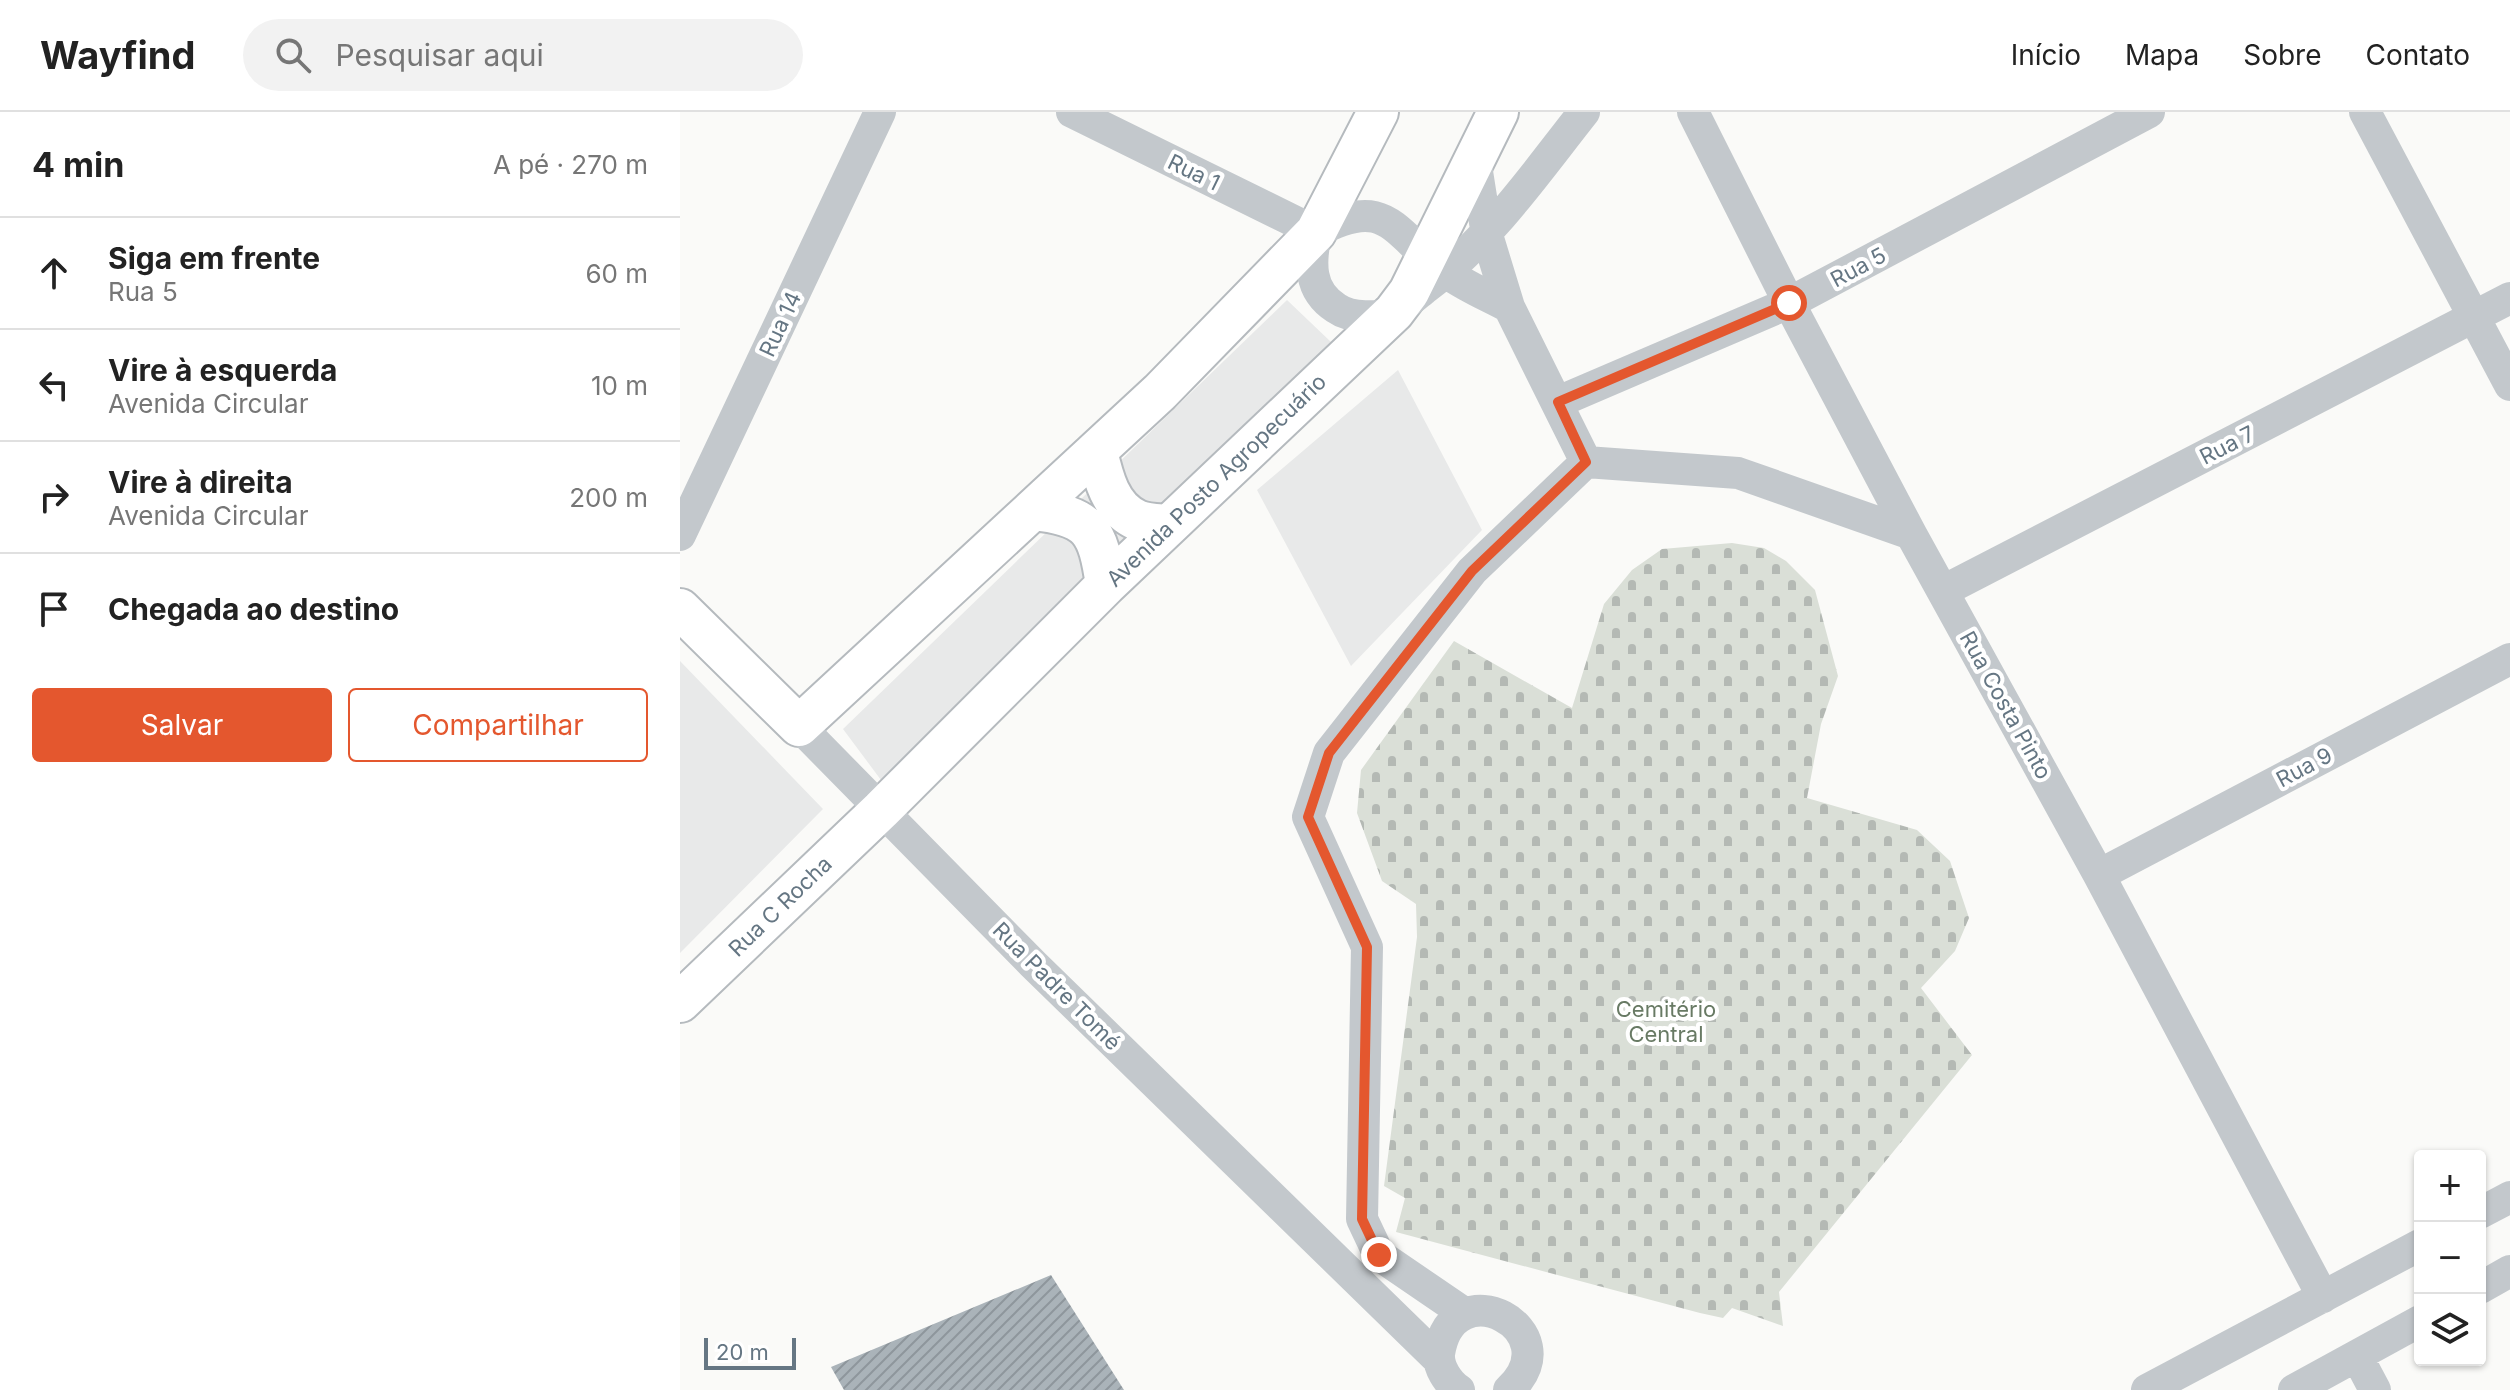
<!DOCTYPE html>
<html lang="pt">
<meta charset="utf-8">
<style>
body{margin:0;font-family:Inter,sans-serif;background:#f2f2f2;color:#222}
.controls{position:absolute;right:24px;bottom:24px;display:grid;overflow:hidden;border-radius:8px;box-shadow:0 2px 6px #0004}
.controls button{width:72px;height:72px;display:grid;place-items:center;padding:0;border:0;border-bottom:2px solid #e0e0e0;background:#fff;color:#222;font:40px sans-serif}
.scale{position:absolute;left:24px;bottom:20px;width:92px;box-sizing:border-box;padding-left:8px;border:4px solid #657683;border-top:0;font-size:22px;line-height:28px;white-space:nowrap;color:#657683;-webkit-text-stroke:6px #fff;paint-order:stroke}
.stop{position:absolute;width:24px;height:24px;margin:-18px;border:6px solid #e4572e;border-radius:50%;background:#fff}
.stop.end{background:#e4572e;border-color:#fff;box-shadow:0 2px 8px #0008}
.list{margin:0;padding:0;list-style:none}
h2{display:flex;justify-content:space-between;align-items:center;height:104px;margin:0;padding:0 32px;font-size:34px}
h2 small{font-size:26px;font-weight:400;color:#767676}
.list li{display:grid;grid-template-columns:52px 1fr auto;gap:24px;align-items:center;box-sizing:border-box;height:112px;padding:0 32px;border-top:2px solid #e0e0e0}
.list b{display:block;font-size:30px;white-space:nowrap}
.list p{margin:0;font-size:26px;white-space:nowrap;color:#767676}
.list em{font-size:26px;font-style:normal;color:#767676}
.actions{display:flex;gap:16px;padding:24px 32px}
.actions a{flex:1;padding:18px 0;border:2px solid #e4572e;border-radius:8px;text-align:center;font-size:28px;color:#e4572e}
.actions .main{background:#e4572e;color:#fff}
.icon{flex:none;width:44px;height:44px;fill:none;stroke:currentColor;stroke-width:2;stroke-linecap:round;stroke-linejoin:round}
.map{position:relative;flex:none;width:1830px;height:1278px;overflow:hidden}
header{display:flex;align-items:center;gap:48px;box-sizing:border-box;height:112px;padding:0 40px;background:#fff;border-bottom:2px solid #e0e0e0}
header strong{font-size:38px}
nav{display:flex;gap:44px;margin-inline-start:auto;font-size:28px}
.search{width:560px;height:72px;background:#f2f2f2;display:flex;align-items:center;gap:20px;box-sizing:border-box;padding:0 28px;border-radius:44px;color:#767676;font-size:30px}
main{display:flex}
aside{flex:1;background:#fff}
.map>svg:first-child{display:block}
.built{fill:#e8e9e9}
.cemetery{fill:url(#cemetery-stones)}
.building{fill:url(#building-hatch)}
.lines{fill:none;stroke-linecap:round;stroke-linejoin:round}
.major-casing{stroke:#b5babe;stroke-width:44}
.minor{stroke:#c3c8cc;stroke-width:32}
.major{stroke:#fff;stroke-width:40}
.route{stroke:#e4572e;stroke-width:10}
.labels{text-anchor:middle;stroke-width:8;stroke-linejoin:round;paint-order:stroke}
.street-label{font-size:22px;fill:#657683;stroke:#fff}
.park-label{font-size:22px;fill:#687a64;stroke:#fff}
</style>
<header>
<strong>Wayfind</strong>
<div class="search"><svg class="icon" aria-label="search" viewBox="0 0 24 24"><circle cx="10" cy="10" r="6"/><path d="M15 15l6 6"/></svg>Pesquisar aqui</div>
<nav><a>Início</a><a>Mapa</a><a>Sobre</a><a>Contato</a></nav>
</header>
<main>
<aside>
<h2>4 min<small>A pé · 270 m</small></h2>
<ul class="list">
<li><svg class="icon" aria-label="ahead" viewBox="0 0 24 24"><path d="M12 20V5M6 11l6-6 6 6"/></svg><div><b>Siga em frente</b><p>Rua 5</p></div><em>60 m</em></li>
<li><svg class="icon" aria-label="left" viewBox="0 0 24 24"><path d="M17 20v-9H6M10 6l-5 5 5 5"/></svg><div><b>Vire à esquerda</b><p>Avenida Circular</p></div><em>10 m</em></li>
<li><svg class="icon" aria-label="right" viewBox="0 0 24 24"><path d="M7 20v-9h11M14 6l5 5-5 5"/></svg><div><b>Vire à direita</b><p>Avenida Circular</p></div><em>200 m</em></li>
<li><svg class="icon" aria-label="arrive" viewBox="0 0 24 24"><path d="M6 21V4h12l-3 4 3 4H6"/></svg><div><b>Chegada ao destino</b></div></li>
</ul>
<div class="actions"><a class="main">Salvar</a><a>Compartilhar</a></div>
</aside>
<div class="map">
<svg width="1830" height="1278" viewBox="0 0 1830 1278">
<defs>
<pattern id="cemetery-stones" width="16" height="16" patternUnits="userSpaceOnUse" patternTransform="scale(2)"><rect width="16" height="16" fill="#dadfd7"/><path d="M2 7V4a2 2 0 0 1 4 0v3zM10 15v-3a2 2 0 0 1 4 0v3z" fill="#b4b9b4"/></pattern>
<pattern id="building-hatch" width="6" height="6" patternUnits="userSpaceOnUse" patternTransform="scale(2)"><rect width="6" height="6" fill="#aab3b9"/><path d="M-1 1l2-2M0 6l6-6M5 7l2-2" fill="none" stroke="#8e969c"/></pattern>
</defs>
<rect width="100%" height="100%" fill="#fafaf8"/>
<path class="built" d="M607,188L651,230L201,668L163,617Z
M718,258L802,418L671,554L577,378Z
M0,549L143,697L0,841Z"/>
<path class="cemetery" d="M1052,431L1084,436L1106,449L1135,478L1158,564L1141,612L1127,686L1237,718L1270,749L1289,806L1275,839L1241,876L1292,943L1099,1180L1103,1214L1052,1196L1043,1206L1020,1201L716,1120L725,1086L704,1074L737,825L736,792L702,769L677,701L681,658L774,529L892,596L924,492L952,458L982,437Z"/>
<path class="building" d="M371,1163L444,1278H164L151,1255Z"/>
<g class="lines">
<defs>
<path id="major" d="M417,339C423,365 430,396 457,408C466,412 480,412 489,413
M354,398C411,404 418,419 426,473
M0,497L119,614L480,280L636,120L698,0
M0,890L201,698L426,473L714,200L729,180L818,0"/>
</defs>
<use href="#major" class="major-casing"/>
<path class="minor" d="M392,0L636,120
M1013,0L1109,191L1231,422L1419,763L1643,1185
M1685,0L1830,273
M795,47L807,123L829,195L906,350
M636,120C630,150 628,178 656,196C670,206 699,207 715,199C725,193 735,184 744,177C810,128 854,63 904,0
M636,120C707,82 711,118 763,158C782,173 807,183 829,195
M878,290L1109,191L1469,0
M0,423L200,0
M1263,479L1830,186
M119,614L353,852L758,1247
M1419,763L1830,547
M1800,1101L1830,1085
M1800,1176L1830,1159
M784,1201L699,1143L682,1107L687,835L628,705L649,641L792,459L906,350L1058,361L1231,422
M1677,1244L1695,1278
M779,1278C768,1271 758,1255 759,1242C772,1154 893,1218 829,1278
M1467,1278L1740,1133
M1614,1278L1740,1209"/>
<use href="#major" class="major"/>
</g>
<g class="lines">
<path class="route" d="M699,1143L682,1107L687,835L628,705L649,641L792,459L906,350L878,290L1109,191"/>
</g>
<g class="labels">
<g class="street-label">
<text transform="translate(514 60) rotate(26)" y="8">Rua 1</text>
<text transform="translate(1178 155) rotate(-28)" y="8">Rua 5</text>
<text transform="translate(100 212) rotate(-65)" y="8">Rua 14</text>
<text transform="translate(1547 333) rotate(-27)" y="8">Rua 7</text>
<text transform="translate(536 368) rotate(-44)" y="8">Avenida Posto Agropecuário</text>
<text transform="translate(1326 593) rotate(61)" y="8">Rua Costa Pinto</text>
<text transform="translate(1624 655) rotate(-28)" y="8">Rua 9</text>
<text transform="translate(100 794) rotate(-44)" y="8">Rua C Rocha</text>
<text transform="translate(377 874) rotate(45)" y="8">Rua Padre Tomé</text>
</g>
<g class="park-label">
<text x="986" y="905">Cemitério<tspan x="986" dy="25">Central</tspan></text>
</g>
</g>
</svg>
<div class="controls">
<button>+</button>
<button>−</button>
<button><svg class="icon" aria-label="layers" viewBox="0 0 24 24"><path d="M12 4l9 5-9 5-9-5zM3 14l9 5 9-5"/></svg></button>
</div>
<div class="scale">20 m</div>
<div class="stop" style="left:1109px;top:191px"></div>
<div class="stop end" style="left:699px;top:1143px"></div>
</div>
</main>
